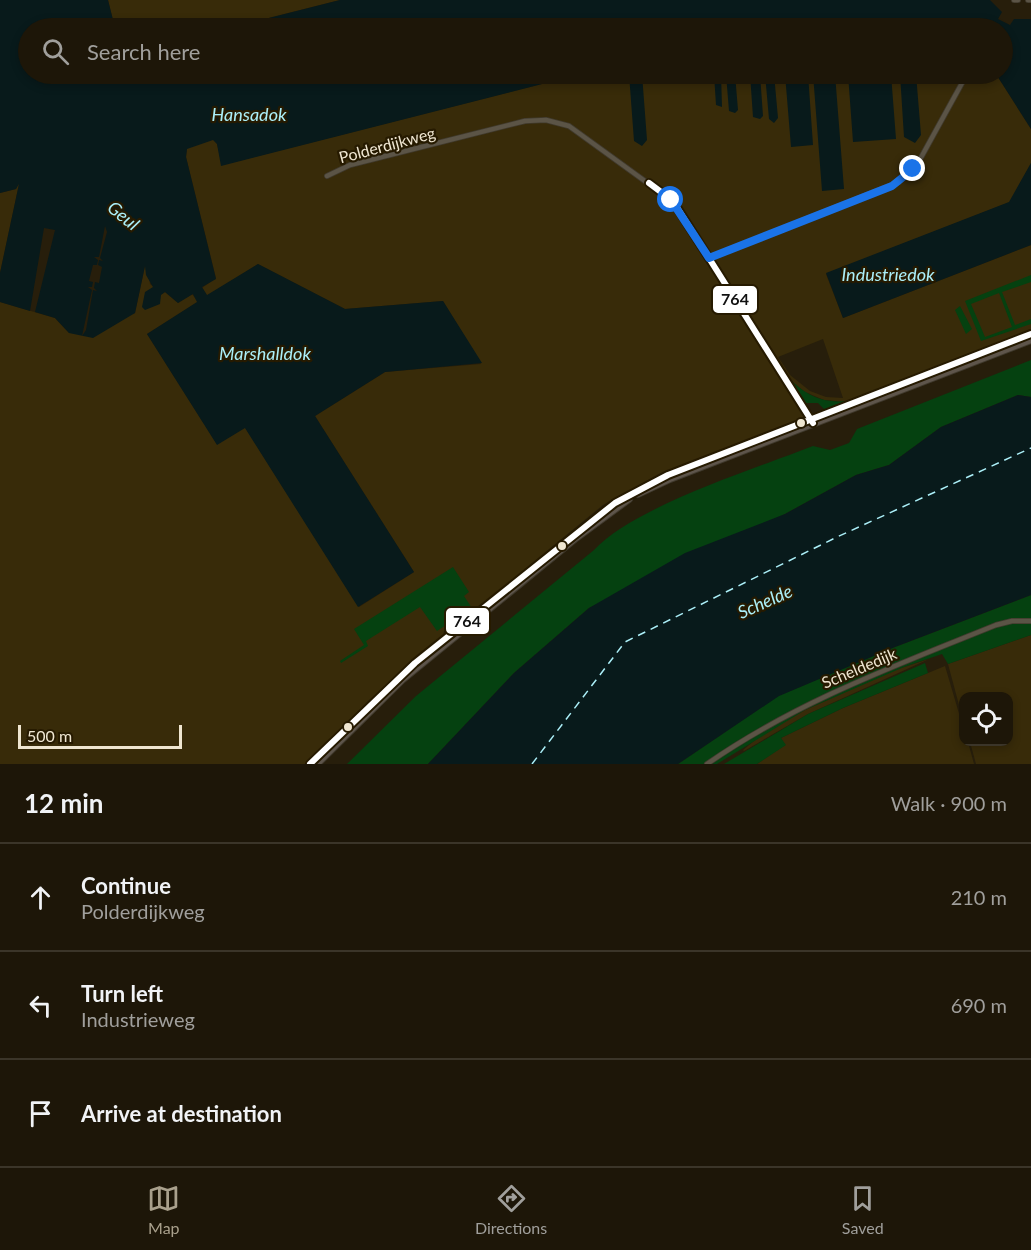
<!DOCTYPE html>
<meta charset="utf-8">
<style>
body{margin:0;font-family:Lato,sans-serif;background:#2a2316;color:#f1f3f6}
.controls{position:absolute;right:18px;bottom:18px;display:grid;overflow:hidden;border-radius:12px;box-shadow:0 3px 9px #0003}
.controls button{width:54px;height:54px;display:grid;place-items:center;padding:0;border:0;border-bottom:2px solid #3b3529;background:#1d1608;color:#f1f3f6;font:30px sans-serif}
.scale{position:absolute;left:18px;bottom:15px;width:164px;box-sizing:border-box;padding-left:6px;border:3px solid #efe6d1;border-top:0;font-size:16px;line-height:21px;white-space:nowrap;color:#efe6d1;-webkit-text-stroke:4px #261a00;paint-order:stroke}
.stop{position:absolute;width:18px;height:18px;margin:-14px;border:4px solid #1a73e8;border-radius:50%;background:#fff}
.stop.end{background:#1a73e8;border-color:#fff;box-shadow:0 2px 6px #0008}
.list{margin:0;padding:0;list-style:none}
h2{display:flex;justify-content:space-between;align-items:center;height:78px;margin:0;padding:0 24px;font-size:26px}
h2 small{font-size:20px;font-weight:400;color:#a09f9c}
.list li{display:grid;grid-template-columns:39px 1fr auto;gap:18px;align-items:center;box-sizing:border-box;height:108px;padding:0 24px;border-top:2px solid #3b3529}
.list b{display:block;font-size:22px;white-space:nowrap}
.list p{margin:0;font-size:20px;white-space:nowrap;color:#a09f9c}
.list em{font-size:20px;font-style:normal;color:#a09f9c}
.icon{flex:none;width:33px;height:33px;fill:none;stroke:currentColor;stroke-width:2;stroke-linecap:round;stroke-linejoin:round}
.map{position:relative;flex:none;width:1031px;height:764px;overflow:hidden}
.search{position:absolute;background:#1d1608;box-shadow:0 3px 9px #0003;left:18px;right:18px;top:18px;height:66px;display:flex;align-items:center;gap:15px;box-sizing:border-box;padding:0 21px;border-radius:33px;color:#a09f9c;font-size:22px}
.sheet{height:402px;background:#1d1608}
nav{display:flex;justify-content:space-around;align-items:center;box-sizing:border-box;height:84px;border-top:2px solid #3b3529;background:#1d1608;font-size:16px;color:#a09f9c}
nav a{display:grid;justify-items:center;gap:3px}
nav .on{color:#a9a08c}
.map>svg:first-child{display:block}
.built{fill:#382b09;fill-rule:evenodd}
.green{fill:#054110;fill-rule:evenodd}
.water{fill:#081a1b}
.pier{fill:#271e0b}
.lines{fill:none;stroke-linecap:round;stroke-linejoin:round}
.ferry{stroke:#abeff8;stroke-width:1.5;stroke-dasharray:8 6;stroke-linecap:butt}
.minor-casing{stroke:#403a2d;stroke-width:6}
.major-casing{stroke:#403a2d;stroke-width:8}
.minor{stroke:#5b5446;stroke-width:4.5}
.major{stroke:#5e554b;stroke-width:6}
.bus-1-casing{stroke:#261a00;stroke-width:10}
.bus-1{stroke:#fff;stroke-width:6}
.route{stroke:#1a73e8;stroke-width:8}
.bus-dot{fill:#efe6d1;stroke:#261a00;stroke-width:2}
.labels{text-anchor:middle;stroke-width:4.5;stroke-linejoin:round;paint-order:stroke}
.street-label{font-size:16px;fill:#efe6d1;stroke:#261a00}
.water-label{font-size:18px;font-style:italic;fill:#abeff8;stroke:#261a00}
.line-badge{stroke:#261a00;stroke-width:2}
.pale-badge-label{font-size:16px;text-anchor:middle;font-weight:bold;fill:#111}
</style>
<div class="map">
<svg width="1031" height="764" viewBox="0 0 1031 764">
<rect width="100%" height="100%" fill="#271e0b"/>
<path class="built" d="M108,0H340L229,28H115Z
M581,74H943L951,78L953,74H996L1031,129V163L1010,202L826,274L843,318L1031,245V332L815,416L844,402L824,400L805,392L790,380L775,358L771,361L807,417L659,474L603,505L470,614L444,631L443,636L368,701L307,764H0V302L55,318L69,333L135,313L145,266H148L150,284L162,294L165,292L178,303L192,294L198,302L147,334L217,444L245,427L359,607L414,572L315,416L385,372L481,364L443,301L345,309L258,264L207,296L202,288L216,278L186,157L187,148L213,139L217,144L222,165ZM823,339L843,398L826,397L810,391L790,375L778,357Z
M17,183L19,184L0,273V193L16,189Z
M1031,635V764H976L970,742H1008V696H964L963,720L948,664Z
M929,659L808,714L744,751L743,750L760,736L805,710L895,670Z
M945,666L963,727L964,742H968L974,764H757L785,745L781,738L843,708Z"/>
<path class="green" d="M1031,275V282L1002,292L1015,325L1031,319V324L981,341L965,301ZM999,293L1012,327L985,337L971,304Z
M960,306L972,329L966,334L955,310Z
M1031,360V397L1018,395L941,427L889,465L856,475L785,514L589,608L514,673L428,764H347L416,696L594,550C635,506 755,469 813,446L830,450L849,443L857,429Z
M782,370C799,391 818,404 847,401L825,410L818,403H802Z
M453,567L469,592L464,596L472,608L437,631L420,607L366,641L368,646L341,663L340,661L364,645L354,629Z
M1031,595V635L948,664L942,654L904,667L805,710L717,764H678L778,696L895,647Z
M925,663L928,673L843,708L781,738L786,745L757,764H724L808,714Z"/>
<path class="water" d="M0,0H108L115,28H28V74H581L221,166L217,144L213,140L187,149L186,157L216,279L202,287L207,295L258,264L345,309L443,301L482,363L385,372L315,416L414,572L358,607L245,428L217,445L147,334L197,302L193,294L178,303L165,292L161,295L160,304L145,310L142,307L145,292L153,287L146,275L145,266L135,313L93,338L69,333L55,318L35,312L55,230L44,228L30,311L0,302V273L19,184L16,189L0,193Z
M340,0H990L1002,12L998,19L1010,25L1014,19H1031V129L996,74H1002V28H229Z
M629,74H642L647,140L642,146L634,141Z
M714,74H721L722,107L716,105Z
M726,74H735L738,110L735,113L729,111Z
M750,74H760L763,116L760,119L753,117Z
M765,74H774L778,118L774,123L769,119Z
M785,74H808L813,145L791,147Z
M813,74H835L844,189L822,191Z
M848,74H891L896,139L853,142Z
M900,74H916L921,135L915,143L904,137Z
M1031,163V245L843,318L826,273L1009,202Z
M1018,395L1031,397V595L895,647L779,696L678,764H428L514,673L589,608L685,553L785,514L856,475L889,465L941,427Z"/>
<path class="pier" d="M105,226L107,232L100,258L103,261L99,260L98,265L102,267L99,283L95,282L94,288L97,291L93,290L86,330L82,336L92,290L88,287H92L93,282L89,281L93,265H97L98,260L94,257H99Z"/>
<g class="lines">
<path class="ferry" d="M532,764L625,642L837,537L1031,448"/>
<defs>
<path id="minor" d="M1014,0H1018
M1028,0H1031
M327,176L350,165L525,121L546,120L569,126L671,200L811,421
M709,258L899,182L918,163L967,74
M707,764C796,702 897,665 996,625L1012,621H1031"/>
<path id="major" d="M638,494L670,479L1031,340
M310,764L415,663L615,503L668,475L1031,334
M317,764L402,680L576,538L629,499"/>
</defs>
<use href="#minor" class="minor-casing"/>
<use href="#major" class="major-casing"/>
<use href="#minor" class="minor"/>
<use href="#major" class="major"/>
<defs>
<path id="bus-1" d="M649,183L669,198L678,209L813,423
M310,764L415,663L615,503L668,475L1031,334"/>
</defs>
<use href="#bus-1" class="bus-1-casing"/>
<use href="#bus-1" class="bus-1"/>
</g>
<g class="lines">
<path class="route" d="M671,200L709,258L892,186L913,169"/>
</g>
<g class="bus-dot">
<circle cx="801" cy="423" r="5"/>
<circle cx="562" cy="546" r="5"/>
<circle cx="348" cy="727" r="5"/>
</g>
<g class="labels">
<g class="street-label">
<text transform="translate(387 145) rotate(-15)" y="6">Polderdijkweg</text>
<text transform="translate(859 668) rotate(-23)" y="6">Scheldedijk</text>
</g>
<g class="water-label">
<text x="249" y="121">Hansadok</text>
<text transform="translate(123 216) rotate(39)" y="6">Geul</text>
<text x="888" y="281">Industriedok</text>
<text x="265" y="360">Marshalldok</text>
<text transform="translate(765 602) rotate(-24)" y="6">Schelde</text>
</g>
</g>
<g class="line-badge">
<rect x="712" y="285" width="46" height="29" rx="6" fill="#fff"/>
<rect x="445" y="607" width="45" height="28" rx="6" fill="#fff"/>
</g>
<g class="pale-badge-label">
<text x="735" y="305">764</text>
<text x="467" y="627">764</text>
</g>
</svg>
<div class="controls">
<button><svg class="icon" aria-label="locate" viewBox="0 0 24 24"><circle cx="12" cy="12" r="6"/><path d="M12 2v4M12 18v4M2 12h4M18 12h4"/></svg></button>
</div>
<div class="scale">500 m</div>
<div class="stop" style="left:671px;top:200px"></div>
<div class="stop end" style="left:913px;top:169px"></div>
<div class="search"><svg class="icon" aria-label="search" viewBox="0 0 24 24"><circle cx="10" cy="10" r="6"/><path d="M15 15l6 6"/></svg>Search here</div>
</div>
<section class="sheet">
<h2>12 min<small>Walk · 900 m</small></h2>
<ul class="list">
<li><svg class="icon" aria-label="ahead" viewBox="0 0 24 24"><path d="M12 20V5M6 11l6-6 6 6"/></svg><div><b>Continue</b><p>Polderdijkweg</p></div><em>210 m</em></li>
<li><svg class="icon" aria-label="left" viewBox="0 0 24 24"><path d="M17 20v-9H6M10 6l-5 5 5 5"/></svg><div><b>Turn left</b><p>Industrieweg</p></div><em>690 m</em></li>
<li><svg class="icon" aria-label="arrive" viewBox="0 0 24 24"><path d="M6 21V4h12l-3 4 3 4H6"/></svg><div><b>Arrive at destination</b></div></li>
</ul>
</section>
<nav>
<a class="on"><svg class="icon" aria-label="map" viewBox="0 0 24 24"><path d="M3 6l6-2 6 2 6-2v14l-6 2-6-2-6 2zM9 4v14M15 6v14"/></svg>Map</a>
<a><svg class="icon" aria-label="directions" viewBox="0 0 24 24"><path d="M12 3l9 9-9 9-9-9zM9 14v-3h6M13 9l2 2-2 2"/></svg>Directions</a>
<a><svg class="icon" aria-label="saved" viewBox="0 0 24 24"><path d="M7 4h10v16l-5-4-5 4z"/></svg>Saved</a>
</nav>
